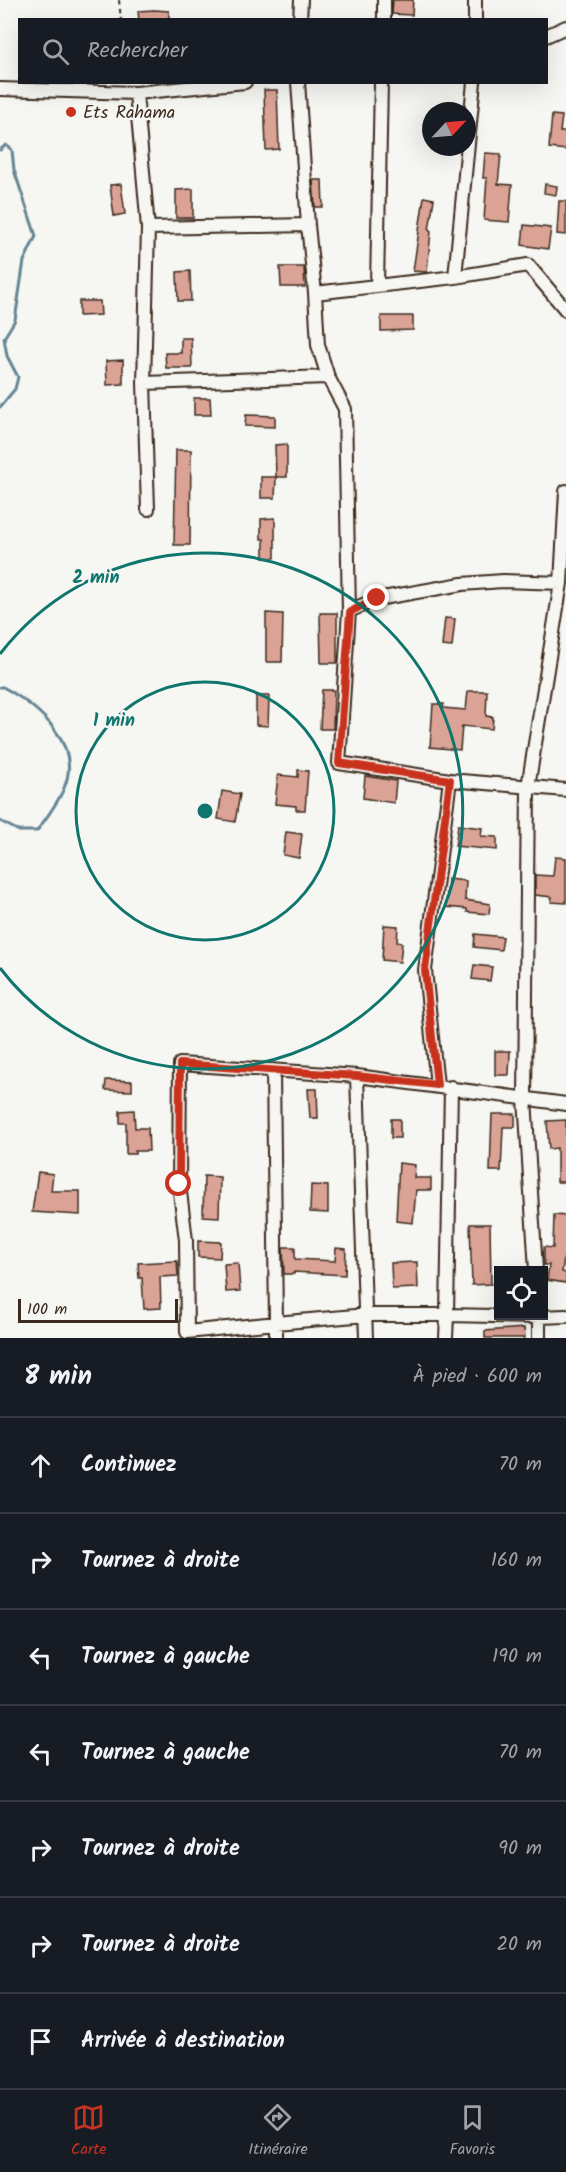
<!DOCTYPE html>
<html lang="fr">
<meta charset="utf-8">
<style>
body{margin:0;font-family:Kalam,sans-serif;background:#242831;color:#f1f3f6}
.controls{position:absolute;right:18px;bottom:18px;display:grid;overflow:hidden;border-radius:0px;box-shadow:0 6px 24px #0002}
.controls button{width:54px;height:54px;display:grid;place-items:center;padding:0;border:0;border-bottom:2px solid #363941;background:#171b24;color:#f1f3f6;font:30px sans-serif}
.compass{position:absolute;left:422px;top:102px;width:54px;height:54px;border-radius:50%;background:#171b24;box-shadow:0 6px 24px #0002;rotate:64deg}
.scale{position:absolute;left:18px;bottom:15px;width:160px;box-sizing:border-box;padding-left:6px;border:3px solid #3b2a1e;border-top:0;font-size:16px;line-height:21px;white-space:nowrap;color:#3b2a1e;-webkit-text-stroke:4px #f6f6f2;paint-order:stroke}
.stop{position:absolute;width:18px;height:18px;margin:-14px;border:4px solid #c8321e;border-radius:50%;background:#fff}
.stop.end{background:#c8321e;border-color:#fff;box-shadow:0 2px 6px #0008}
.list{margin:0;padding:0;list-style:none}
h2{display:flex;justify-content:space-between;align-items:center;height:78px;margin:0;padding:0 24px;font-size:26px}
h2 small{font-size:20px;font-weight:400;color:#9ea1a6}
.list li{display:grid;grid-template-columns:39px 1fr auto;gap:18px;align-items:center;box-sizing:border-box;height:96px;padding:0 24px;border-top:2px solid #363941}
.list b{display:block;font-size:22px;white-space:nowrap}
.list em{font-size:20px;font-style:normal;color:#9ea1a6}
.icon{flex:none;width:33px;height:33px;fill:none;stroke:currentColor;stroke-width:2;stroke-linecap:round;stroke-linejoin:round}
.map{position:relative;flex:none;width:566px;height:1338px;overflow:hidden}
.search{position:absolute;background:#171b24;box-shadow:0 6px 24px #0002;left:18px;right:18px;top:18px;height:66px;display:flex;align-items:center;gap:15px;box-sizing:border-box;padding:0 21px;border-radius:0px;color:#9ea1a6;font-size:22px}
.sheet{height:750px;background:#171b24}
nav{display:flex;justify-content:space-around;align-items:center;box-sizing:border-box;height:84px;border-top:2px solid #363941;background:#171b24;font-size:16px;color:#9ea1a6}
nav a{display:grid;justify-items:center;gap:3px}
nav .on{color:#c8321e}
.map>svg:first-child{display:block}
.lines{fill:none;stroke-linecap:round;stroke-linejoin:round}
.stream{stroke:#658594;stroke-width:3}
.building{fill:#dba396;stroke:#3b2a1e;stroke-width:1.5}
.minor-casing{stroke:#3b2a1e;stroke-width:16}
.path{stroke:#3b2a1e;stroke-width:2;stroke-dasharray:4.5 4.5;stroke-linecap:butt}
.minor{stroke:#f6f6f2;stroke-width:12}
.route{stroke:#c8321e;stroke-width:8}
.ring{fill:none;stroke:#0f766e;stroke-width:3}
.poi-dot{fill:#c8321e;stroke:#f6f6f2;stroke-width:2}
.labels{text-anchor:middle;stroke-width:4.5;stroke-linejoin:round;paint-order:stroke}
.poi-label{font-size:18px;fill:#3b2a1e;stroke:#f6f6f2;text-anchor:start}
.centre{fill:#0f766e;stroke:#f6f6f2;stroke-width:3}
.ring-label{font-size:18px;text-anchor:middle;font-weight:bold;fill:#0f766e;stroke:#f6f6f2;stroke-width:4.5;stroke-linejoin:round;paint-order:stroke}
</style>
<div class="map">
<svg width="566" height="1338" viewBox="0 0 566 1338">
<rect width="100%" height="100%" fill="#f6f6f2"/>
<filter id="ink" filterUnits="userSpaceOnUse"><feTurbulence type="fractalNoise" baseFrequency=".0167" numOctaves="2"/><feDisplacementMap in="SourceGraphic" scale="12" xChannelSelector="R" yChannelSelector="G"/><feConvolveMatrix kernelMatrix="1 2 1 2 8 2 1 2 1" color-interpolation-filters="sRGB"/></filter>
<g filter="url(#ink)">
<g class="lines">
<path class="stream" d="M0,150L6,145L12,150L14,170L36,236L24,261L15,320L4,338L7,356L18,377L15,389L0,407
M0,687H3C37,706 83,743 64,788C58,803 46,818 37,831H19L0,821"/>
</g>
<path class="building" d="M393,0H413L412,15L392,14Z
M154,10L169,11V20H139L138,11Z
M264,90H277L279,149L266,150Z
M552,115L562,116L560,132H566V150L549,148Z
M485,153L501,154L498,184L512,185L509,222L484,220L487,178H483Z
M313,180H322L323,207H315Z
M121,184L125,214L114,216L110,185Z
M545,184L557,186L556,195L544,193Z
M193,189V218H176V190Z
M424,197L434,199L429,230L431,231L427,272H425L413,271Z
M559,201H566V235L557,234Z
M524,225L551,228L548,249L522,245Z
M280,267H304L305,287H281Z
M190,271L191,301H178L177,272Z
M79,301H100L101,315L79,316Z
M381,316H413V330L381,331Z
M181,338H191L192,368H166L165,353H181Z
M123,360V384L107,385L106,361Z
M194,398H210L211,415H194Z
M246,415L275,416V427L245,426Z
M287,444V477H276L275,445Z
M176,450H191L190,545H174Z
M261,477H276L275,498H261Z
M275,518V558H264V539H261V519Z
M266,613L283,614L282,662H266Z
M320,613H337V663H321Z
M445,618L455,619L452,647L442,646Z
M322,690H334L333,729H320Z
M468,691H487L486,716L493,717L492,729L462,726L460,750L430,747L433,704H444L443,708L466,710Z
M256,696H269L268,726L256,725Z
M298,770L308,771L305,810H296V806L275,804L278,775L298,777Z
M365,776L396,781L394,803L363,798Z
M222,791L240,794L235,822L218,819Z
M458,825L482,828L481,836L497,837V850L455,846Z
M286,832L302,834L299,858L283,855Z
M555,857L566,858V903L551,902L552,897L535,895V875L553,876Z
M448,879L466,881L465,900L490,904L489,914L467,912V909L446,907Z
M384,925L398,926L397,942L402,943L400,962L382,960Z
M475,934L503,937L501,950L474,947Z
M474,965L492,967L490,981L472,979Z
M495,1051H510L509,1075H495Z
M106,1080L132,1081V1091L105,1090Z
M308,1089H317L318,1118H310Z
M134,1110L135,1128H148L149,1151H135V1154H126V1123H120V1111Z
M492,1114H515V1127H503L501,1171H490Z
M391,1119H400V1138H391Z
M566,1120V1182H557V1148L549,1149L547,1121Z
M399,1163L415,1165L414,1178H431V1190H416L413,1223L396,1221Z
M38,1172L53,1174L51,1191H80V1215L32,1212Z
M204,1176L220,1177L219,1217L203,1216Z
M311,1185L328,1186V1213L310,1212Z
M554,1215L566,1216V1245L562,1272L566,1273V1283L547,1280L549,1265H544V1247L553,1248Z
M470,1224H490L491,1284L472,1285Z
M198,1241L221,1242L220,1258L198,1257Z
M283,1247H295V1259L335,1261L336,1248L346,1249L345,1275L294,1272V1274H284Z
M177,1261L178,1276L160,1277L161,1308L144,1309L142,1278H139L138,1263Z
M417,1262L418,1288L392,1289L391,1263Z
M238,1263L240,1291L226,1292L224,1264Z
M524,1328L525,1338H485V1331Z"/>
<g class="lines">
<defs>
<path id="minor" d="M300,20L301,0
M384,20V0
M475,20V0
M546,36L566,27
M298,82L308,225L315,293L455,277L528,265L566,310
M0,89L136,93L245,82
M136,93L148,228L144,383L148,509
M148,228L308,225
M455,277L474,82
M377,286L381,82
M315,293L318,345L328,377L345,409L349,611L339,763L450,780L566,790
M144,383L328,377
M349,611L377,599L462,584L503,581L561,583
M273,1070L276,1323L187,1332L186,1240L179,1184L180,1064L357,1076L566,1104
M357,1076L366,1338
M437,1085L425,970L450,780
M536,1270L525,1099L528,787L561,583L566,491
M276,1338V1323L366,1315H447L451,1087
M446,1338L447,1315L539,1317V1316
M539,1338V1317L566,1316"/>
</defs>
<use href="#minor" class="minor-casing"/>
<path class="path" d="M119,0L121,20"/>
<use href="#minor" class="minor"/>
</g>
</g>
<g class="lines" filter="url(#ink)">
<path class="route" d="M179,1184L180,1064L357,1076L437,1085L425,970L450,780L339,763L350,612L377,598"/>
</g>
<g class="ring">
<circle cx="205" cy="811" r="129"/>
<path d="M0 654A258 258 0 1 1 0 968"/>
</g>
<circle class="poi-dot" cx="71" cy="112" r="6"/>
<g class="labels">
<g class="poi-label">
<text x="83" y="118">Ets Rahama</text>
</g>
</g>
<circle cx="205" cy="811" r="9" class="centre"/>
<g class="ring-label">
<text x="96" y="583">2 min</text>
<text x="114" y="726">1 min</text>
</g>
</svg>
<div class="controls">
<button><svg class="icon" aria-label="locate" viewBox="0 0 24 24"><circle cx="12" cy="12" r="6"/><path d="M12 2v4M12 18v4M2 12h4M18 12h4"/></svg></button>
</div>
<svg class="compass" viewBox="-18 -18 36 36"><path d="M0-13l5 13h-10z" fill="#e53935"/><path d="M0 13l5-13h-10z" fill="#9ea1a6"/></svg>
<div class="scale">100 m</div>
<div class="stop" style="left:179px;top:1184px"></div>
<div class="stop end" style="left:377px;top:598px"></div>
<div class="search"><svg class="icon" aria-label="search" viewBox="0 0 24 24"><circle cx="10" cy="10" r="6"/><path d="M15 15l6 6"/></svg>Rechercher</div>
</div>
<section class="sheet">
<h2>8 min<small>À pied · 600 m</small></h2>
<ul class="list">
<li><svg class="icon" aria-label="ahead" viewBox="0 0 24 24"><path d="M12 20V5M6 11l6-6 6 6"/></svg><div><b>Continuez</b></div><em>70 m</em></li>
<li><svg class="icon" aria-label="right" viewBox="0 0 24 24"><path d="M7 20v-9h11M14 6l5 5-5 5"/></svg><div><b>Tournez à droite</b></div><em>160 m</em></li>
<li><svg class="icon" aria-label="left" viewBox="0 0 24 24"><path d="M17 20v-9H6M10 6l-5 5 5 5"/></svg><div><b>Tournez à gauche</b></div><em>190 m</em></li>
<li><svg class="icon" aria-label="left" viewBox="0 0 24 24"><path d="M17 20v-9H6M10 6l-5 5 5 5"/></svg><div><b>Tournez à gauche</b></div><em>70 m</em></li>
<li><svg class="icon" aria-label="right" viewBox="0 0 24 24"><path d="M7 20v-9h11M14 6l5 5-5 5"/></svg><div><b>Tournez à droite</b></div><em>90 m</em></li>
<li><svg class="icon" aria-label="right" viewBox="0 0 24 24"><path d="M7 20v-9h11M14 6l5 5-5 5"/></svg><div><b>Tournez à droite</b></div><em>20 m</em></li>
<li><svg class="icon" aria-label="arrive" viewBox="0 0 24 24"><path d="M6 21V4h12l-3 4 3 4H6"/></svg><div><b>Arrivée à destination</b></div></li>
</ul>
</section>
<nav>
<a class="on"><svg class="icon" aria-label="map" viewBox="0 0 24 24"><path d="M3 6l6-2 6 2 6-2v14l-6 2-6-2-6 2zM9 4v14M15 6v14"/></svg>Carte</a>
<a><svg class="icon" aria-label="directions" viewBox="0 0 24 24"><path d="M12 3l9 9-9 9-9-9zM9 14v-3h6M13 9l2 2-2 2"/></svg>Itinéraire</a>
<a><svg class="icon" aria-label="saved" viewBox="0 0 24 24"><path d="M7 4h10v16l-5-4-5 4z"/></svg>Favoris</a>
</nav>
